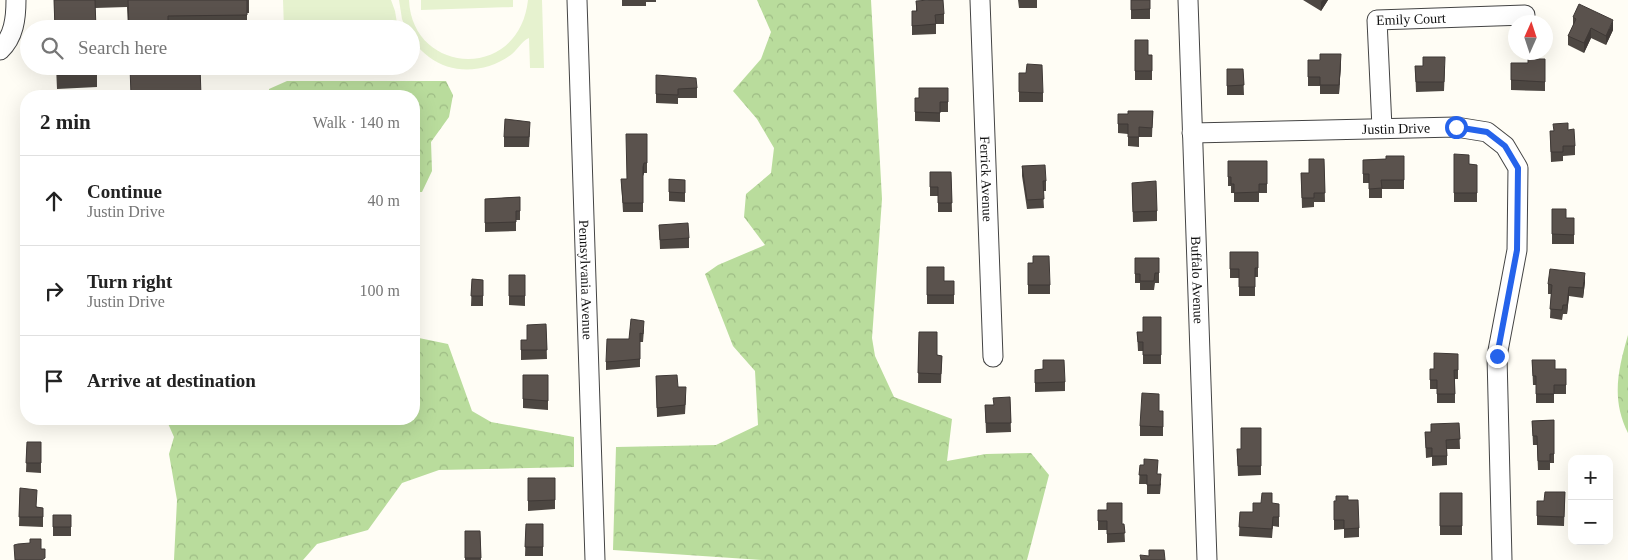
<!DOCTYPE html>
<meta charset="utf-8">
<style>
body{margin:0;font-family:"Times New Roman",serif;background:#f6f6f6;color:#222}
.controls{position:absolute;right:15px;bottom:15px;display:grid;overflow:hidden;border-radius:10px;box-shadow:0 5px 20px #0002}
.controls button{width:45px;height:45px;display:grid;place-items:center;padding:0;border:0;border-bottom:1px solid #e0e0e0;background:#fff;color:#222;font:25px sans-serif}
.compass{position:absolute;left:1508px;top:15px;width:45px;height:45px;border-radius:50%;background:#fff;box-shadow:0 5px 20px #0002;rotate:3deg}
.stop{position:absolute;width:15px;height:15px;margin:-11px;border:4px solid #2563eb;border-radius:50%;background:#fff}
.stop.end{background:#2563eb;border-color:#fff;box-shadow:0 1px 5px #0008}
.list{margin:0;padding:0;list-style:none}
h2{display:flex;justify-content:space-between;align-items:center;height:65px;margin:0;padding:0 20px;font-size:21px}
h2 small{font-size:16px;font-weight:400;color:#767676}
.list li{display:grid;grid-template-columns:32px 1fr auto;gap:15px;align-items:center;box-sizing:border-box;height:90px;padding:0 20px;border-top:1px solid #e0e0e0}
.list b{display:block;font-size:19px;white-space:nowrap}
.list p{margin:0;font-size:16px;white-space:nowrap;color:#767676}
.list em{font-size:16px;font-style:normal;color:#767676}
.icon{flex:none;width:28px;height:28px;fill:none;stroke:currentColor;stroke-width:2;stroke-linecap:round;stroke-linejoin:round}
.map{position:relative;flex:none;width:1628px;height:560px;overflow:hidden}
.search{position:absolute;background:#fff;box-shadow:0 5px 20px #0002;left:20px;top:20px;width:400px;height:55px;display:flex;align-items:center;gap:12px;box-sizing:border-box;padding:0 18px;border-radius:28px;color:#767676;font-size:19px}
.panel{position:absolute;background:#fff;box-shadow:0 5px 20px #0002;left:20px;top:90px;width:400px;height:335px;border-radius:20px}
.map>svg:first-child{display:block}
.forest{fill:url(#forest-crowns)}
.pitch{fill:#e6f2cf}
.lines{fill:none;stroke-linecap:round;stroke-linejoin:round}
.minor-casing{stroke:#444;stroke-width:21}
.minor{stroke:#fff;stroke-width:19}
.wall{fill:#4d4742}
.shaded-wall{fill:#3f3936}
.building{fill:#5a524d;stroke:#3f3936}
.route{stroke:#2563eb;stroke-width:6}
.labels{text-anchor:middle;stroke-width:5;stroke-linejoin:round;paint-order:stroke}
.street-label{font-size:14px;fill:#111;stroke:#fff}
</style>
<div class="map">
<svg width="1628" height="560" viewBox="0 0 1628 560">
<defs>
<pattern id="forest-crowns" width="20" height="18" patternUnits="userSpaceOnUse" patternTransform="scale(1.25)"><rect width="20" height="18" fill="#b9dc9c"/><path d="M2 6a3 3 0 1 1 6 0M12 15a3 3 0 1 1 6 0" fill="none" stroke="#9ebc85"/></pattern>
</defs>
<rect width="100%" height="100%" fill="#fffdf5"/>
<path class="forest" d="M757,0H871L882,199L872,338L875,356L894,397L952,419L947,461L986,454L1031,453L1049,475L1027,560H762L613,550L616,447L716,445L758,425L755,371L733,346L705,274L718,265L765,245L744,217L746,194L771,173L774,148L757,119L733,91L761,59L771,32Z
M287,81H446L453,95L449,117L431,142L432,171L422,192H414V96H269V89Z
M1628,335V433C1611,399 1618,370 1628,335Z
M414,337L448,344L472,411L491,422L574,437V467L439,470L402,483L368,530L317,544L303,560H174L177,500L169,454L174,437L166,419H414Z"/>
<path class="pitch" d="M283,0H391L395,11L398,29H284Z
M399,0H409C412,75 519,82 528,0H542L544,68H530L529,38C522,41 518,49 512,54C488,72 454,76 429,57C419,49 411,42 411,29H406L402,19Z
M421,0H513V7L421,10Z"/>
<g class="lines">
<defs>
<g id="minor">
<path id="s1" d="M577,0L595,560"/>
<path id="s2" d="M980,0L993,357"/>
<path id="s3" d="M1188,0L1207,560"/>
<path d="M0,50C14,37 16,18 16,0"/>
<path id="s4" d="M1382,128L1377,20L1525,15"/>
<path id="s5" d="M1192,133L1456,127L1487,132L1505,146L1518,168L1517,250L1497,356L1502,560"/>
</g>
</defs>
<use href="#minor" class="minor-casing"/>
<use href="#minor" class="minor"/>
</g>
<path class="wall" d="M54,0H249V13H247V29H128L127,7L95,8L96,29H55Z
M622,0H656V2H646V6H622Z
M1018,0H1043H1037V8H1019Z
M1131,0H1150V19H1131Z
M1303,0H1328L1321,11Z
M916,1L944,14V24H936V34L912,35V11H916Z
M1573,17L1613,30L1606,45L1591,38L1584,53L1568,45V36L1573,27Z
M1135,40L1148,55H1152V80H1135Z
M1308,60L1341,63L1339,94H1320V86H1308Z
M1511,63H1528L1545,82V91L1511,90Z
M56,66H97V87L57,89Z
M1415,66H1445L1444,91L1416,92Z
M1227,69H1243L1244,95H1227Z
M1019,73H1026L1043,93V102H1019Z
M656,75L697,88V98H678V104L656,103Z
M948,88V112H940V122L915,121V98H919Z
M1153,111L1152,137H1139V147L1128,146V134L1118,133V114H1128Z
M1568,130L1575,146V155L1563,156V161L1551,162L1550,131Z
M530,131L529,147H504V137Z
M647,134V173H644L643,176V212H623L621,179H627Z
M1454,154L1469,164L1477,165V202H1454Z
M1404,156V189H1382V198H1369V183H1363V160L1386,159Z
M1324,159L1325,202H1314V207L1302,208L1301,173H1309Z
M1228,161H1267V193H1259V202H1234V193H1231V186H1228Z
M1022,166L1046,181V191H1043L1044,208L1027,209L1022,176Z
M930,172H951L952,212H938V196H930Z
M669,179L685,180V202L669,201Z
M1132,183L1157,211V221L1133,222Z
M520,197V220H516V231L485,232V199Z
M1552,209L1566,218H1574V244H1552Z
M659,225L689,238V248L660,249Z
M1230,252H1258V277H1255V296H1239V278H1230Z
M1135,258H1159V283H1155L1154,290H1140V283H1135Z
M1028,263L1050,285V294H1028Z
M927,267L944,281H954V304H927Z
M509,275H525V306L509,305Z
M472,279L483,280V306H471Z
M1585,282L1583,298L1569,296L1567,314H1563L1562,320L1550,318L1551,294H1548V284Z
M1161,317V364H1143V351H1138L1137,332H1143Z
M546,324L547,359L521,360V340H527Z
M644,329L643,342H640V367L606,370V362L629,339Z
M919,332L937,355L942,356L941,383H918Z
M1458,354V379H1455V403H1437V389H1430V369H1434Z
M1532,360L1555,369H1566V394H1554V403H1536V385H1533Z
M1043,369L1065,382V391L1035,392V370Z
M523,375H548V410L523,408Z
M656,376L678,387L686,396L685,414L657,417Z
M1010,397L1011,432L986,433L985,405H993Z
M1159,411H1163V436H1140V426Z
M1554,420V463H1550V470H1538L1537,445H1533L1532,421Z
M1459,423L1460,449H1447V465L1432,466V457L1426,458L1425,432H1431Z
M1261,428V475L1238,476L1237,449H1241Z
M27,442H41V473L26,472Z
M1140,465L1157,474L1161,484L1160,494H1147V484H1139Z
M528,478H555V509L528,511Z
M20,488L37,507L43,508V527L19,526Z
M1565,492L1564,526L1537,525V501H1544Z
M1440,493H1462V535H1440Z
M1348,500L1359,528V537L1344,538V529L1334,530V501Z
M1272,504H1279V527L1273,526L1272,538L1239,536L1240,512H1253Z
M1098,510L1122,524H1124L1125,542L1107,543V530H1098Z
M53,515H71V536H53Z
M526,524H543V556H525Z
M465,531H480L481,560H465Z"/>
<path class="shaded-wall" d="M1323,0H1328L1321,11V2Z
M1613,20V30L1606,45V36Z
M1591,28V38L1584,53V43Z
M1341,54V63L1339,94V85Z
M644,163V173L643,176V167Z
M1585,273V282L1583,298V288Z
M1569,287V296L1567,314V305Z"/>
<path class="building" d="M54,0H95L96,29H55Z
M128,0H247V15L168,16V29H129Z
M929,0H943L944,14L935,15L936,24L912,26V11H917L916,1Z
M1131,0H1150V9L1131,10Z
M1579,4L1613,20L1606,36L1591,28L1584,43L1568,36L1576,19L1573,17Z
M1135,40H1148V55H1152V71H1135Z
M1320,54H1341L1339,85H1320V77H1308V60H1320Z
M1423,57H1445L1444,82H1416L1415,66H1423Z
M1528,59H1545V82L1511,80V63H1528Z
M1027,64L1042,65L1043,93L1019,92V73H1026Z
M56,66H97V74L57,75Z
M130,66H200L201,96H131Z
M1227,69H1243L1244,85L1227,86Z
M656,75L696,78L697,88L678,89V95L656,94Z
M919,88H948V102H940V113L915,112V98H919Z
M1128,111H1153L1152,128L1139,127V137H1128V124H1118V114H1128Z
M505,119L530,122L529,137H504Z
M1568,123V130L1574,129L1575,146H1563V152H1551L1550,131H1554L1553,124Z
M626,134H647V163H644L643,167V203H623L621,179H627Z
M1454,154L1469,155V164L1477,165V193H1454Z
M1386,156H1404V180H1381L1382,188L1369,189V174H1363V160L1386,159Z
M1309,159H1324L1325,193H1314V198H1302L1301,173H1309Z
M1228,161H1267V184H1259V192L1234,193V184H1231V177H1228Z
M1045,165L1046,181H1043L1044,199L1027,200L1022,166Z
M930,172H951L952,203H938V187H930Z
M669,179L685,180V193L669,192Z
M1156,181L1157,211L1133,212L1132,183Z
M520,197V211H516V222L485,223V199Z
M1552,209H1566V218H1574V235L1552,234Z
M688,223L689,238L660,240L659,225Z
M1230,252H1258V268H1255V287H1239V269H1230Z
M1033,256H1049L1050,285H1028V263H1033Z
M1135,258H1159V273H1155L1154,281H1140V274H1135Z
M927,267H944V281H954V295H927Z
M1550,269L1585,273L1583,288L1569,287L1567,305H1563L1562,310L1550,309L1552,285L1548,284Z
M509,275H525V296H509Z
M472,279L483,280V296H471Z
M1143,317H1161V355H1143V342H1138L1137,332H1143Z
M631,319L644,321L643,334L640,333V359L606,362L607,339H629Z
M546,324L547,350H521V340H527V325Z
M919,332H937V355L942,356L941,374L918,373Z
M1434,353L1458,354V370H1454L1455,394H1437V380H1430V369H1434Z
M1043,360H1064L1065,382L1035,383V370L1043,369Z
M1532,360H1555V369H1566V385H1554V394H1536V376H1533Z
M523,375H548V401L523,399Z
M677,375L678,387H686L685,405L657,408L656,376Z
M1142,393L1159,394V411H1163V427L1140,426Z
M1010,397L1011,423H986L985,405H994L993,398Z
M1554,420V454H1550V461H1538L1537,436H1533L1532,421Z
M1459,423L1460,439L1446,440L1447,456H1432V448H1426L1425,432H1431V424Z
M1241,428H1261V466H1238L1237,449H1241Z
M27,442H41V463H26Z
M1144,459L1158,460L1157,474H1161L1160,485H1147V475H1139L1140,465H1144Z
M528,478H555V500L528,501Z
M20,488L37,490L36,507L43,508V517H19Z
M1545,492H1565L1564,517L1537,516V501H1544Z
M1262,493H1272V503L1279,504V517H1273L1272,529L1239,527L1240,512H1253V503H1261Z
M1440,493H1462V526H1440Z
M1336,496H1348V500H1358L1359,528L1344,529V520H1334V501H1336Z
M1107,503H1122V524H1124L1125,533L1107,534V521H1098V510H1107Z
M53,515H71V527H53Z
M526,524H543V547H525Z
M465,531H480L481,558H465Z
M30,539H41V549H45V558L42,560H15L14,545L18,544L30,543Z
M1149,550H1164L1165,560H1141L1140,555L1149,556Z"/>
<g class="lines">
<path class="route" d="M1456,127L1487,132L1505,146L1518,168L1517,250L1497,356"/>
</g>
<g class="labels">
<g class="street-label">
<text dy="5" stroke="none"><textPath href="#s4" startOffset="142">Emily Court</textPath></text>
<text dy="5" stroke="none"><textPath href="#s5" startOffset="204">Justin Drive</textPath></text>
<text dy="5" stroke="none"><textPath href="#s2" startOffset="179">Ferrick Avenue</textPath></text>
<text dy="5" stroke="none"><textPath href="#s1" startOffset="280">Pennsylvania Avenue</textPath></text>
<text dy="5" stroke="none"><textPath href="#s3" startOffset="280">Buffalo Avenue</textPath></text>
</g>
</g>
</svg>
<div class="controls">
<button>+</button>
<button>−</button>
</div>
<svg class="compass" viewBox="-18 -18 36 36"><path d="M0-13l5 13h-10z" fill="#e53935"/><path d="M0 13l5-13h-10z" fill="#767676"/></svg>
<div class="stop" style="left:1456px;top:127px"></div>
<div class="stop end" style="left:1497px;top:356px"></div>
<div class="search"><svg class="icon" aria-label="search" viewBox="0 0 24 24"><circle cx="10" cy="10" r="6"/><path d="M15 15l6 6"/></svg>Search here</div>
<section class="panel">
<h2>2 min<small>Walk · 140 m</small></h2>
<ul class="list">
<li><svg class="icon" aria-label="ahead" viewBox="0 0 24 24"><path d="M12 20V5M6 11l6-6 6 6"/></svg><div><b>Continue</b><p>Justin Drive</p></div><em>40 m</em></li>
<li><svg class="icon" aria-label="right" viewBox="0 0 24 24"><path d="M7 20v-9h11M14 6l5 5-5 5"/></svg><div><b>Turn right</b><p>Justin Drive</p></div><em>100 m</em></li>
<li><svg class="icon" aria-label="arrive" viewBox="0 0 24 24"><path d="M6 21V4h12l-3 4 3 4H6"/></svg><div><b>Arrive at destination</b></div></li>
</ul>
</section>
</div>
